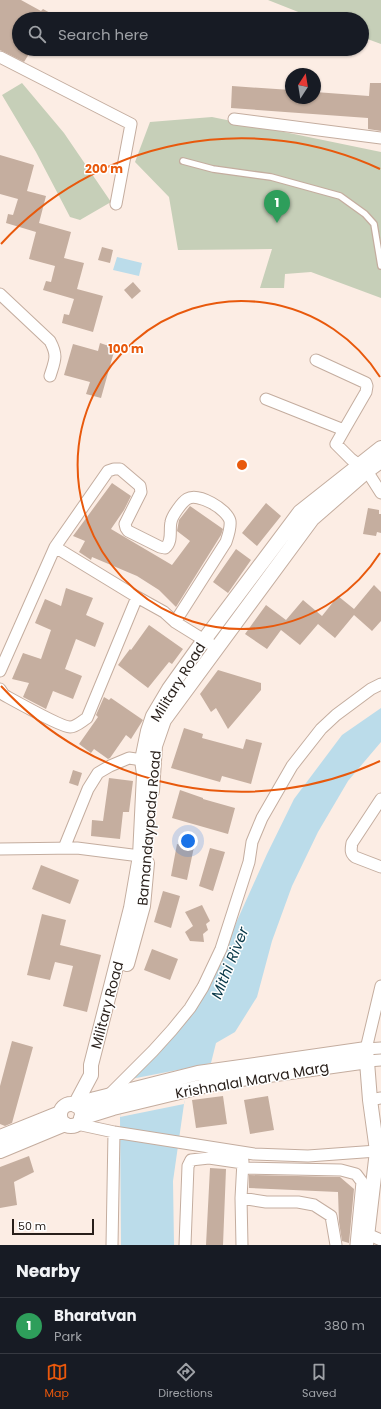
<!DOCTYPE html>
<style>
body{margin:0;font-family:Poppins,sans-serif;background:#242831;color:#f1f3f6}
.compass{position:absolute;left:285px;top:68px;width:36px;height:36px;border-radius:50%;background:#171b24;box-shadow:0 1px 3px #0004;rotate:12deg}
.scale{position:absolute;left:12px;bottom:10px;width:82px;box-sizing:border-box;padding-left:4px;border:2px solid #281f1a;border-top:0;font-size:11px;line-height:14px;white-space:nowrap;color:#281f1a;-webkit-text-stroke:3px #fff;paint-order:stroke}
.you{position:absolute;left:188px;top:841px;width:14px;height:14px;margin:-10px;border:3px solid #fff;border-radius:50%;background:#1a73e8;box-shadow:0 0 0 6px #1a73e833}
.badge{display:grid;place-items:center;width:26px;height:26px;border-radius:50%;background:#ea580c;color:#fff;font-size:13px;font-weight:700}
.pin{position:absolute;translate:-50% -33px;filter:drop-shadow(0 1px 2px #0008)}
.pin::after{content:'';position:absolute;top:21px;width:14px;height:12px;background:inherit;clip-path:polygon(0 0,100% 0,50% 100%)}
.list{margin:0;padding:0;list-style:none}
h2{display:flex;justify-content:space-between;align-items:center;height:52px;margin:0;padding:0 16px;font-size:17px}
h2 small{font-size:13px;font-weight:400;color:#9ea1a6}
.list li{display:grid;grid-template-columns:26px 1fr auto;gap:12px;align-items:center;box-sizing:border-box;height:56px;padding:0 16px;border-top:1px solid #363941}
.list b{display:block;font-size:15px;white-space:nowrap}
.list p{margin:0;font-size:13px;white-space:nowrap;color:#9ea1a6}
.list em{font-size:13px;font-style:normal;color:#9ea1a6}
.icon{flex:none;width:22px;height:22px;fill:none;stroke:currentColor;stroke-width:2;stroke-linecap:round;stroke-linejoin:round}
.map{position:relative;flex:none;width:381px;height:1245px;overflow:hidden}
.search{position:absolute;background:#171b24;box-shadow:0 1px 3px #0004;left:12px;right:12px;top:12px;height:44px;display:flex;align-items:center;gap:10px;box-sizing:border-box;padding:0 14px;border-radius:22px;color:#9ea1a6;font-size:15px}
.sheet{height:108px;background:#171b24}
nav{display:flex;justify-content:space-around;align-items:center;box-sizing:border-box;height:56px;border-top:1px solid #363941;background:#171b24;font-size:11px;color:#9ea1a6}
nav a{display:grid;justify-items:center;gap:2px}
nav .on{color:#ea580c}
.map>svg:first-child{display:block}
.green{fill:#c6cfb8}
.water{fill:#bbdcea}
.pier{fill:#fcede4}
.building{fill:#c5ae9f}
.lines{fill:none;stroke-linecap:round;stroke-linejoin:round}
.service-casing{stroke:#c4ad9f;stroke-width:8}
.minor-casing{stroke:#c4ad9f;stroke-width:13}
.tertiary-casing{stroke:#c4ad9f;stroke-width:16}
.service{stroke:#fff;stroke-width:5.5}
.minor{stroke:#fff;stroke-width:11}
.tertiary{stroke:#fff;stroke-width:14}
.ring{fill:none;stroke:#e8590c;stroke-width:2}
.labels{text-anchor:middle;stroke-width:3;stroke-linejoin:round;paint-order:stroke}
.street-label{font-size:14px;fill:#281f1a;stroke:#fff}
.water-label{font-size:15px;font-style:italic;fill:#083848;stroke:#fff}
.centre{fill:#e8590c;stroke:#fff;stroke-width:2}
.ring-label{font-size:12px;text-anchor:middle;font-weight:bold;fill:#e8590c;stroke:#fff;stroke-width:3;stroke-linejoin:round;paint-order:stroke}
</style>
<div class="map">
<svg width="381" height="1245" viewBox="0 0 381 1245">
<rect width="100%" height="100%" fill="#fcede4"/>
<path class="green" d="M268,0H381V44L362,37V19H316Z
M22,83L64,133L111,202L80,220L70,217L36,152L2,95Z
M212,117L381,152V298L311,272L285,274L284,288H260L272,249L178,250L169,197L135,162L150,122Z"/>
<path class="water" d="M117,257L142,263L139,276L113,270Z
M381,708V742L348,781L318,832L292,886L272,941L257,997L235,1032L216,1043L211,1063L193,1067L184,1104L173,1181L174,1245H121L120,1117L131,1079L200,1003L267,854L294,799L342,735Z"/>
<path class="pier" d="M193,1067L184,1104L120,1117L131,1079Z"/>
<path class="building" d="M0,0H21L41,11L43,9L61,19H19V49H32L24,62L0,50Z
M370,83H381V131L368,129V118L231,108L232,86L291,90V98H315V92L369,96Z
M0,155L34,165L27,191L46,196L39,223L71,232L64,258L84,263L77,289L103,296L93,332L62,323L64,314L69,315L74,299L43,290L46,281L51,282L55,266L29,259L36,232L6,223L8,214L13,215L18,199L0,194Z
M102,247L113,250L110,263L98,260Z
M133,282L141,291L132,299L124,290Z
M100,343L115,348L101,398L86,394L90,382L64,375L73,344L98,351Z
M112,483L131,496L124,510L111,529L172,565L190,541L177,531L179,520L190,506L223,529L221,535L176,607L159,590L137,576L92,557L91,560L79,552L85,541L73,536Z
M266,503L281,516L257,546L242,533Z
M368,508L379,510V514H381V533L377,532L376,536L363,534Z
M236,549L251,560L228,593L213,582Z
M374,585L381,592V621L372,631L354,615L335,638L318,624L300,645L281,630L267,649L245,634L266,605L286,620L303,600L322,616L338,596L354,609Z
M66,588L93,598L86,615L104,623L95,647L76,639L65,669L82,676L73,699L53,691L46,709L23,697L29,683L12,679L23,653L41,659L51,630L35,623L45,599L61,606Z
M149,625L183,649L172,664L169,662L148,688L118,665L130,649L131,650Z
M218,670L261,683V690L228,729L216,708L211,712L200,694Z
M104,697L109,700L111,698L143,720L131,739L126,735L110,758L108,759L94,749L91,753L79,744L98,717L96,715Z
M184,728L203,734L202,738L243,749L246,739L262,743L251,784L222,776L220,782L171,768Z
M73,770L82,773L78,786L69,783Z
M109,778L133,781L129,812H123L120,839L91,836L92,820L103,821Z
M180,790L203,798V799L235,808L228,834L172,818Z
M177,844L194,847L187,880L171,876Z
M210,848L225,852L213,891L199,886Z
M41,865L79,880L70,904L32,889Z
M163,891L180,896L171,928L154,922Z
M202,905L210,921L206,924L208,930L203,934L204,942L190,941L185,932L193,926L185,912Z
M42,914L66,920L60,945L101,955L87,1012L63,1006L73,966L55,962L50,980L27,975Z
M152,949L178,959L170,980L144,970Z
M12,1041L33,1047L12,1123L5,1126L0,1124V1086Z
M223,1096L227,1124L196,1128L192,1100Z
M268,1096L274,1130L250,1134L244,1100Z
M29,1156L34,1172L14,1182L17,1205L0,1208V1167Z
M210,1168L226,1169L223,1245H206Z
M249,1175L340,1177L354,1189L349,1243L342,1241L339,1222L338,1192L249,1188Z"/>
<g class="lines">
<defs>
<path id="service" d="M183,161L213,169L271,177L340,196L365,214L374,224L381,266"/>
<path id="minor" d="M0,57L131,124L116,204
M234,119L381,138
M0,294L50,341C58,356 55,360 50,376
M316,360L366,383L367,386L366,392L344,430
M266,399L344,430L336,444L351,459L367,471L381,493
M55,547L108,471L114,469H120L140,486L141,492L125,524L126,528L128,531L160,547L165,548C173,542 169,530 171,522C172,516 182,502 187,499C198,492 227,509 230,521C231,528 228,536 226,542L175,622
M0,671L55,547L137,597L164,612L175,622L217,648
M0,689L4,695C15,701 61,727 70,727C76,727 82,721 87,718L137,597
M381,799L352,843C351,849 350,853 355,857L381,867
M64,848L88,789L98,773L110,766L129,758L149,761
M0,849L77,848L140,856
M381,986L366,1049L381,1048
M368,1061L381,1060
M109,1095L153,1051L172,1030L190,1008L203,987L221,949L249,862L252,842L262,818L292,766L321,729L336,715L371,689L381,684
M370,1100L381,1098
M77,1124L114,1132L254,1154L308,1156L377,1151
M243,1161L241,1198L266,1202H298L314,1205L331,1216L336,1245
M243,1168L341,1170L356,1174L362,1182L356,1245
M241,1198L242,1245
M367,1234L381,1240
M112,1245L114,1132
M185,1245L188,1166L191,1160L209,1158L243,1163"/>
<path id="tertiary" d="M152,791L155,746L164,720L312,519L367,471L381,461
M127,964L143,906L147,863
M60 1115a11 11 0 1 1 22 0a11 11 0 1 1-22 0Z
M75,1105L91,1075V1065L131,908L140,856L144,774L142,760L148,731L153,716L169,689L204,640L300,512L381,448
M75,1105L95,1099L198,1073L366,1049L370,1100L377,1151L366,1245
M81,1118L113,1108L221,1082L368,1061
M0,1137L60,1113
M0,1151L65,1124"/>
</defs>
<use href="#service" class="service-casing"/>
<use href="#minor" class="minor-casing"/>
<use href="#tertiary" class="tertiary-casing"/>
<use href="#service" class="service"/>
<use href="#minor" class="minor"/>
<use href="#tertiary" class="tertiary"/>
</g>
<g class="ring">
<path d="M380 553A164 164 0 1 1 380 377"/>
<path d="M380 761A327 327 0 0 1 1 686M1 244A327 327 0 0 1 380 169"/>
</g>
<g class="labels">
<g class="street-label">
<text transform="translate(178 682) rotate(-58)" y="5">Military Road</text>
<text transform="translate(149 828) rotate(-85)" y="5">Bamandaypada Road</text>
<text transform="translate(107 1005) rotate(-75)" y="5">Military Road</text>
<text transform="translate(252 1080) rotate(-10)" y="5">Krishnalal Marva Marg</text>
</g>
<g class="water-label">
<text transform="translate(230 963) rotate(-68)" y="5">Mithi River</text>
</g>
</g>
<circle cx="242" cy="465" r="6" class="centre"/>
<g class="ring-label">
<text x="104" y="173">200 m</text>
<text x="126" y="353">100 m</text>
</g>
</svg>
<svg class="compass" viewBox="-18 -18 36 36"><path d="M0-13l5 13h-10z" fill="#e53935"/><path d="M0 13l5-13h-10z" fill="#9ea1a6"/></svg>
<div class="scale">50 m</div>
<div class="you"></div>
<div class="pin badge" style="left:277px;top:223px;background:#2e9e5b">1</div>
<div class="search"><svg class="icon" aria-label="search" viewBox="0 0 24 24"><circle cx="10" cy="10" r="6"/><path d="M15 15l6 6"/></svg>Search here</div>
</div>
<section class="sheet">
<h2>Nearby<small></small></h2>
<ul class="list">
<li><span class="badge" style="background:#2e9e5b">1</span><div><b>Bharatvan</b><p>Park</p></div><em>380 m</em></li>
</ul>
</section>
<nav>
<a class="on"><svg class="icon" aria-label="map" viewBox="0 0 24 24"><path d="M3 6l6-2 6 2 6-2v14l-6 2-6-2-6 2zM9 4v14M15 6v14"/></svg>Map</a>
<a><svg class="icon" aria-label="directions" viewBox="0 0 24 24"><path d="M12 3l9 9-9 9-9-9zM9 14v-3h6M13 9l2 2-2 2"/></svg>Directions</a>
<a><svg class="icon" aria-label="saved" viewBox="0 0 24 24"><path d="M7 4h10v16l-5-4-5 4z"/></svg>Saved</a>
</nav>
